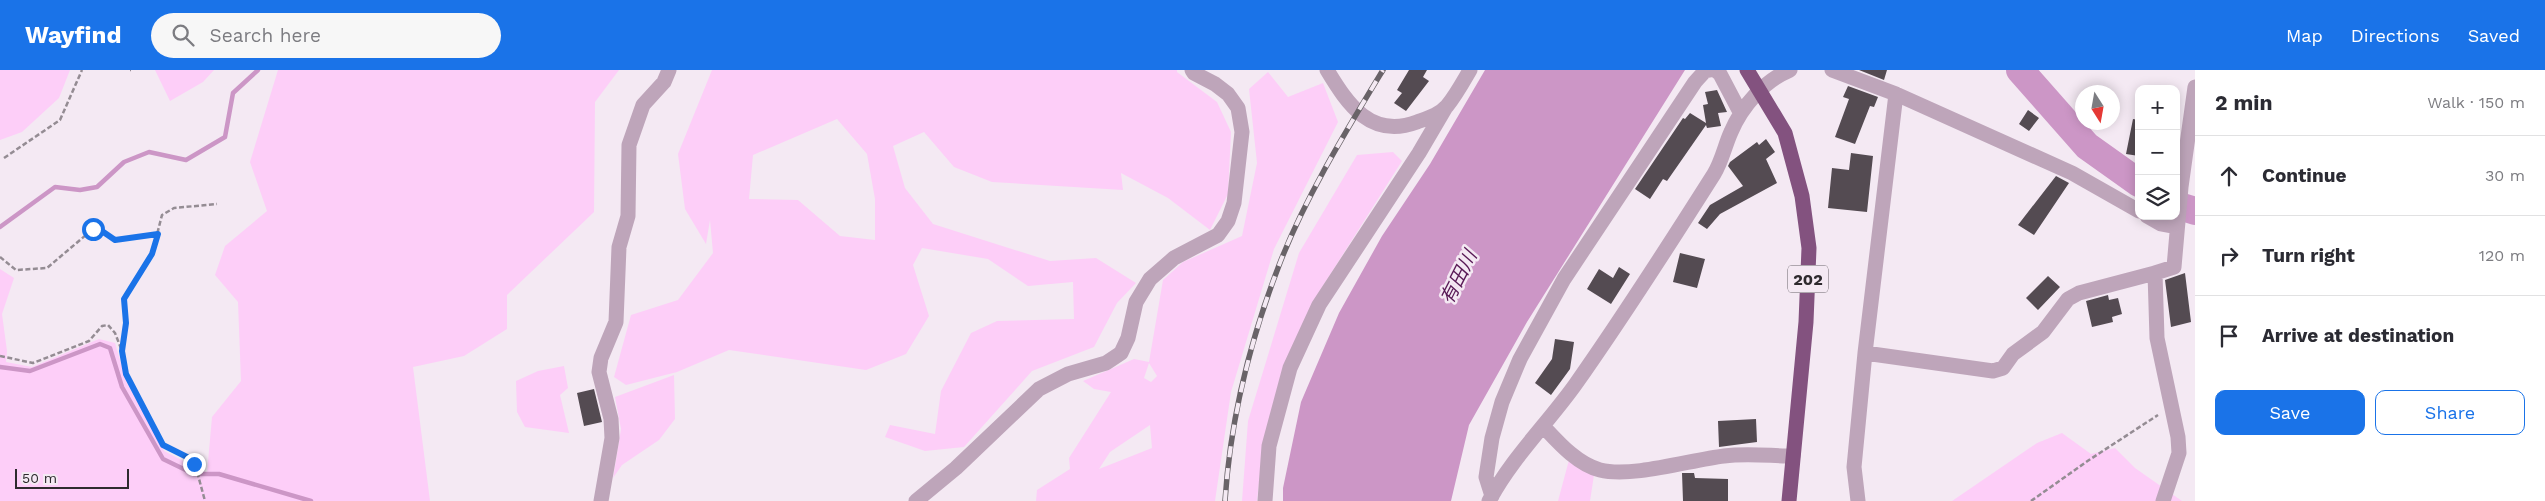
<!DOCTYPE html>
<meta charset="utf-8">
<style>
body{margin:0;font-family:"Work Sans","Noto Sans JP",sans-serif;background:#f7f7f7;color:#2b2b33}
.controls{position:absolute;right:15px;top:15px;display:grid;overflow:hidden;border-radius:10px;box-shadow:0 2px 12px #0003}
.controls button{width:45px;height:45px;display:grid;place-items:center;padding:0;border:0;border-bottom:1px solid #e1e1e2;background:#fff;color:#2b2b33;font:25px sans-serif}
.compass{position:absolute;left:2075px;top:15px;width:45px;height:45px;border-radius:50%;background:#fff;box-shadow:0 2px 12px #0003;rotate:169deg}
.scale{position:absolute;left:15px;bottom:12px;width:114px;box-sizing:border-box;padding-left:5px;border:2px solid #2e2a2e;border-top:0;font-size:14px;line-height:18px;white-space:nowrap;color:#2e2a2e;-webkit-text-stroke:4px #f4e9f3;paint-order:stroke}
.stop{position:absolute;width:15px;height:15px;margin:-11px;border:4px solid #1a73e8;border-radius:50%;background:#fff}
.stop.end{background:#1a73e8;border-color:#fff;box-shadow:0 1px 5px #0008}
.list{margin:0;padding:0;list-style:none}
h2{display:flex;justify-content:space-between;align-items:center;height:65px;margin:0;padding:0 20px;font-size:21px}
h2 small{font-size:16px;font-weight:400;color:#7c7c81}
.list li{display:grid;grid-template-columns:32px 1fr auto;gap:15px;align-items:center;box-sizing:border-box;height:80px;padding:0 20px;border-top:1px solid #e1e1e2}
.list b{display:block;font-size:19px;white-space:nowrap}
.list em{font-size:16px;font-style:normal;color:#7c7c81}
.actions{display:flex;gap:10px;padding:15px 20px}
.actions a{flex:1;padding:11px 0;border:1px solid #1a73e8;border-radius:10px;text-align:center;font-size:18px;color:#1a73e8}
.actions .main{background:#1a73e8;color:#fff}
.icon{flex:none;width:28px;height:28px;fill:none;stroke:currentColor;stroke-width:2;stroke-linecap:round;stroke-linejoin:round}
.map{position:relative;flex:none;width:2195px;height:431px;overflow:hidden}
header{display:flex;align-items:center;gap:30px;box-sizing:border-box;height:70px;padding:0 25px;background:#1a73e8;color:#fff}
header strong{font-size:24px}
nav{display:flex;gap:28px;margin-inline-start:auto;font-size:18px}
.search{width:350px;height:45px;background:#f7f7f7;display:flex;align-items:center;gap:12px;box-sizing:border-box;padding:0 18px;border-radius:28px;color:#7c7c81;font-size:19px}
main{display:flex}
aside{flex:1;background:#fff}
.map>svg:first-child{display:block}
.green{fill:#fdcef8;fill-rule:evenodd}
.water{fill:#cc96c6}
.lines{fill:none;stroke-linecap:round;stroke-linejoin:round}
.stream{stroke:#cc96c6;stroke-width:4.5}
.river{stroke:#cc96c6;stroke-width:28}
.building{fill:#544b52}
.path{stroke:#948c93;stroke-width:2.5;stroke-dasharray:5 2.5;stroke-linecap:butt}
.minor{stroke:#bea5ba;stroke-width:15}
.highway{stroke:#83527f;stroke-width:15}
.rail-casing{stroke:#696368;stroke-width:5.5}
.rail{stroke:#f4e9f3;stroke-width:4;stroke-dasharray:11;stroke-linecap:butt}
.route{stroke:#1a73e8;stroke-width:6}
.labels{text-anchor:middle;stroke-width:5;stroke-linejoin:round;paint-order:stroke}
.shield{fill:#f4e9f3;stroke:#696369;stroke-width:1}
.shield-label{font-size:16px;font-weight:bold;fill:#2e2a2e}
.water-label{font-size:19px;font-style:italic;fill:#581955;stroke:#f4e9f3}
</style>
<header>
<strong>Wayfind</strong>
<div class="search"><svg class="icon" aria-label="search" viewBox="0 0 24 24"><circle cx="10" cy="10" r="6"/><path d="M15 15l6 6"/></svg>Search here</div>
<nav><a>Map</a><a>Directions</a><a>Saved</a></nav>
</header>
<main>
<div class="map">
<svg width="2195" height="431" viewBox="0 0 2195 431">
<rect width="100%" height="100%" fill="#f4e9f3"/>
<path class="green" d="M0,0H70L59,28L22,62L0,70Z
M155,0H214L203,12L170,31Z
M278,0H619L595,32L594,142L507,225V259L464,286L413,297L430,431H0V199L14,208L2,244L7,281L6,292L32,297L99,269L115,273L126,311L164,381L207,403L212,347L241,311L238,232L215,205L225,176L267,141L250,92Z
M712,0H1177V2L1217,32L1231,62L1228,124L1210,160L1168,128L1121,103L1123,120L992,112L954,97L924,62L893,76L905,118L933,154L1050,191L1096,188L1136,213L1117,233L1094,277L1032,301L964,377L925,381L885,367L890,355L935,364L941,321L971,263L997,251L1074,249L1073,212L1028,216L988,189L922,178L913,195L929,246L906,284L866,300L729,280L677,302L626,315L614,307L631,245L678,230L713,183L710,150L706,174L685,139L678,84ZM837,49L867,84L875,129V170L840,166L798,130L749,129L753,85Z
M1268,2L1288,27L1323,13L1338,52L1274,179L1231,322L1215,431H1036L1037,420L1070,399L1069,388L1111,322L1094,319L1083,311L1134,289L1149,292L1163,210L1183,192L1242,166L1257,93L1249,19ZM1149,293L1157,306L1151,312L1144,308ZM1150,355L1152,378L1099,399L1110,382Z
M1393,82L1402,91L1316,227L1263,375L1257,431H1242L1248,351L1299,183L1357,85Z
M564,296L568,318L560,325L569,363L525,357L517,342L516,311L538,301Z
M674,305L675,349L659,370L622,395L613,408L621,359L615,327Z
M2062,363L2091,384L2115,378L2135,398L2182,431H1952L2037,373Z
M1569,390L1594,405L1590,431H1558Z"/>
<path class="water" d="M1485,0H1685L1527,252L1469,355L1451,431H1283V418L1301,332L1339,243L1382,166L1430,94Z"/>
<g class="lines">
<path class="stream" d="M0,157L55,117L80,120L97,117L124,92L149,82L186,90L225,67L233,23L258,0
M0,297L30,301L100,274L110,278L122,317L163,389L194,404H219L311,431"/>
<path class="river" d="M2020,0L2087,76L2139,113
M2176,135L2195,141"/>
</g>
<path class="building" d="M1409,0H1427L1423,7L1429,11L1406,41L1394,33L1402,23L1397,20Z
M1859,0H1887L1884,10Z
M1848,16L1878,27L1874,37L1870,36L1855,74L1835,67L1849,29L1843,27Z
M1717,20L1727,42L1718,43L1721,56L1707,58L1706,55L1667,111L1663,109L1650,129L1635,119L1683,48L1685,49L1690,43L1706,53L1703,35L1708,34L1705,22Z
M2028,40L2039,48L2029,61L2019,54Z
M2133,49L2139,50V86L2126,84Z
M1766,69L1775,82L1766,89L1777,113L1720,144L1707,159L1698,153L1710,135L1743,116L1728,96L1730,92L1757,72L1759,75Z
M1851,83L1873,86L1867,142L1828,138L1832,98L1849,100Z
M2056,106L2069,113L2034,165L2018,155Z
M1680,183L1705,189L1697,218L1673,212Z
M1619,197L1630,204L1611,234L1587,219L1599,199L1613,208Z
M2185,203L2191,252L2171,257L2165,210Z
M2048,206L2060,217L2038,240L2026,228Z
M2108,225L2109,230L2118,228L2122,244L2112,247L2113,252L2092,257L2086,231Z
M1555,269L1574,272L1570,299L1551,325L1535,313L1552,289Z
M594,319L602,352L584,356L577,323Z
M1756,349L1757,372L1719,377L1718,351Z
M1682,403H1694L1695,408L1728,409V431H1683Z"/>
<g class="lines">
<path class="path" d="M130,0H131
M4,88L60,50L82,0
M0,187L16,200L47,198L93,159H99L115,170L157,165
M122,281L126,304L163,375L189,387L195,394L205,431
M0,286L33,293L89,271L102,256L108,255L115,263L122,281L126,253L123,229L152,184L162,145L174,138L217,134
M2031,431L2089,390L2158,345"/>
<path class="minor" d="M1327,0C1348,35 1371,69 1417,52C1428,48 1439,45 1447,36C1456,25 1463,12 1470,0
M1715,0L1720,4L1740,42
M1832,0L1896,24L2072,103L2139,141
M2147,146L2161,154L2177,157
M1865,283L1993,301L2003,298L2013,284L2043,262L2068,229L2079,223L2155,203
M1543,356C1558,372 1577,394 1600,400C1632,408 1690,390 1724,386C1747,383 1771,386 1793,386
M1492,426L1486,407L1492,368L1502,332L1520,289L1564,209L1695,12L1705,1L1710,0
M601,431L612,368L611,349L599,302L601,288L616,252L619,177L628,146L629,75L643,35L664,12L669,0
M916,431L956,398L1039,319L1068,304L1106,293L1121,283L1128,268L1136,232L1150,209L1174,188L1218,165L1228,151L1234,133L1242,62L1238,38L1228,24L1215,14L1194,3L1192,0
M1265,431L1269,376L1290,298L1319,235L1419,83L1446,37
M1489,431C1511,389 1547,354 1575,315C1623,247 1669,175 1714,104C1722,91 1725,75 1731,62C1742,36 1764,11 1790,0
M1858,431L1854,397L1865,283L1896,24
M2163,431L2179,383L2178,367L2157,268L2155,203L2174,197L2181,117L2195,17"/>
<path class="highway" d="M1747,0L1785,63L1802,126L1809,178L1806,252L1789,431"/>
<defs>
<path id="rail" d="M1225,431C1230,353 1250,271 1278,198C1303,131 1346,61 1383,0"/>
</defs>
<use href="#rail" class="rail-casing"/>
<use href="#rail" class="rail"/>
</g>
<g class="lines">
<path class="route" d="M93,159H99L115,170L158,164L152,184L124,229L126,253L122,281L126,304L163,375L189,388L194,394"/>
</g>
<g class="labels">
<rect class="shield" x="1788" y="195.5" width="40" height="27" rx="4"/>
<g class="shield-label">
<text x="1808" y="215">202</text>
</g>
<g class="water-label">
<text transform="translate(1458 207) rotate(-63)" y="7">有田川</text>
</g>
</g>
</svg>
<div class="controls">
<button>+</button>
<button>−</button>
<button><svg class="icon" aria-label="layers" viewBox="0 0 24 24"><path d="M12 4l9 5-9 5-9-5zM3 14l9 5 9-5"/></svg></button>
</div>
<svg class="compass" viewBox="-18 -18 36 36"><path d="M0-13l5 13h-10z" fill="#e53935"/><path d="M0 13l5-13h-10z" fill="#7c7c81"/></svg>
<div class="scale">50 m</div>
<div class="stop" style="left:93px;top:159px"></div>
<div class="stop end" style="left:194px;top:394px"></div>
</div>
<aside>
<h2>2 min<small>Walk · 150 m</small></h2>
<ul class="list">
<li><svg class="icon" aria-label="ahead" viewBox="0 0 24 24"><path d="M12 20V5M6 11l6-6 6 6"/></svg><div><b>Continue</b></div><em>30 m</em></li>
<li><svg class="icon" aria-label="right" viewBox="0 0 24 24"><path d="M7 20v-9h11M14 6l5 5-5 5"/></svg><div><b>Turn right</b></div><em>120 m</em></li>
<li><svg class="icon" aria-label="arrive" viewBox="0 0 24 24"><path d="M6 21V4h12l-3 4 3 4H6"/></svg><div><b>Arrive at destination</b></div></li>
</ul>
<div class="actions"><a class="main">Save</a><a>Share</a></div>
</aside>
</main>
